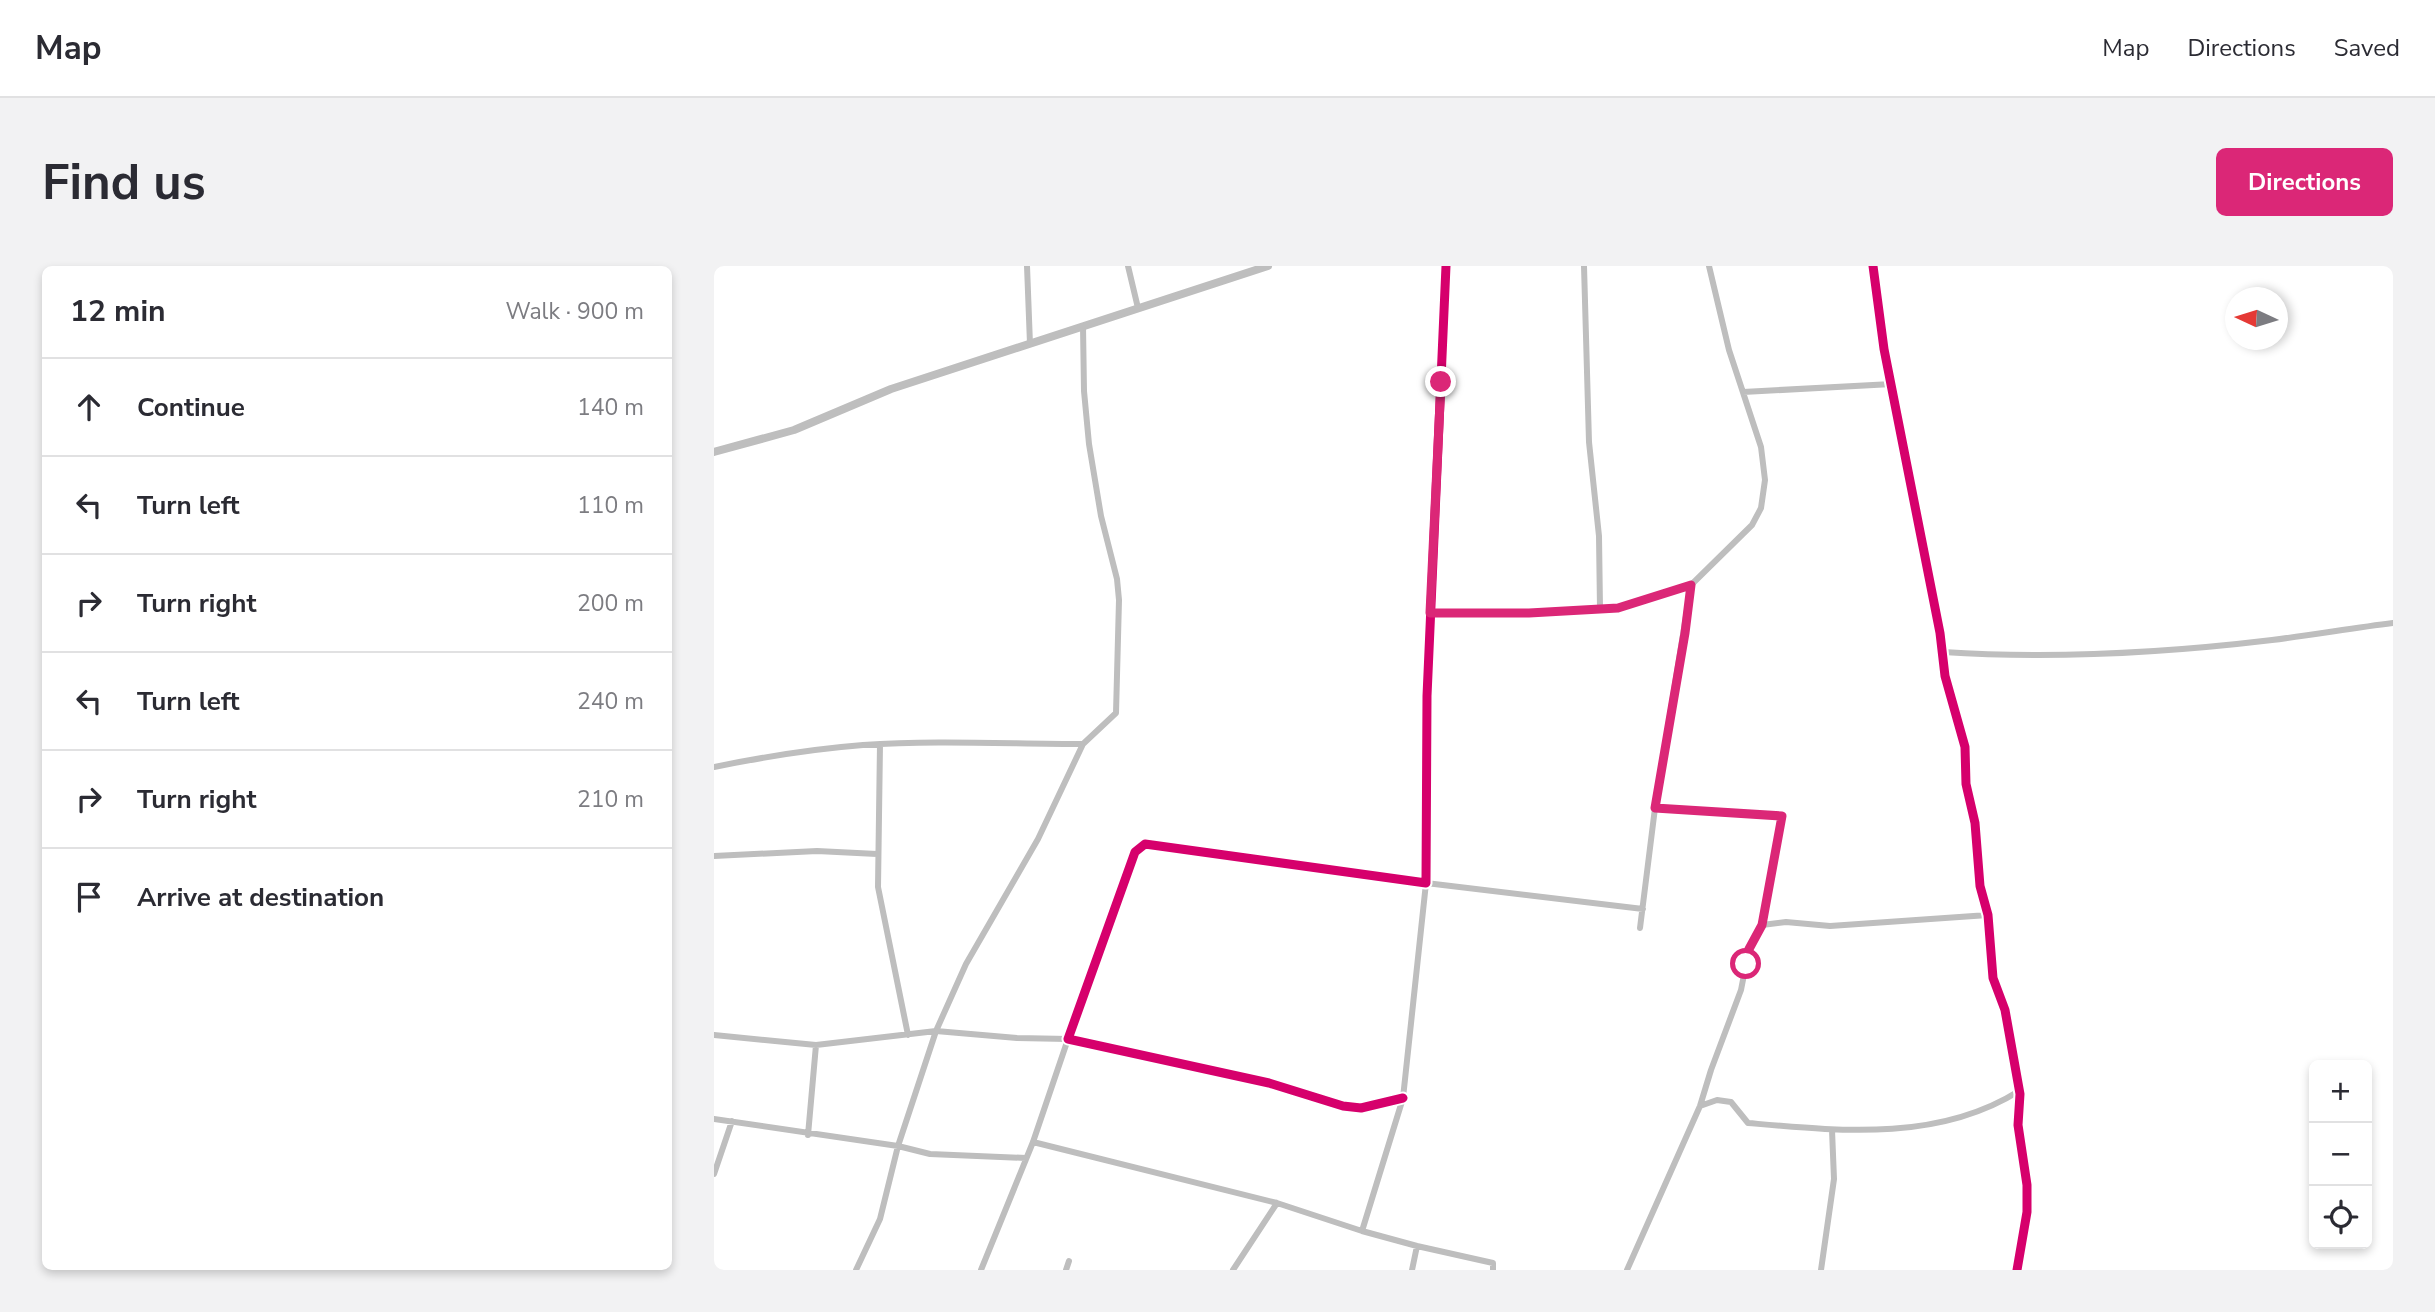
<!DOCTYPE html>
<meta charset="utf-8">
<style>
body{margin:0;font-family:"Nunito Sans",sans-serif;background:#f2f2f3;color:#2b2b33}
.controls{position:absolute;right:21px;bottom:21px;display:grid;overflow:hidden;border-radius:10px;box-shadow:0 4px 10px #0003}
.controls button{width:63px;height:63px;display:grid;place-items:center;padding:0;border:0;border-bottom:2px solid #e1e1e2;background:#fff;color:#2b2b33;font:35px sans-serif}
.compass{position:absolute;left:1511px;top:21px;width:63px;height:63px;border-radius:50%;background:#fff;box-shadow:0 4px 10px #0003;rotate:274deg}
.stop{position:absolute;width:21px;height:21px;margin:-16px;border:5px solid #db2777;border-radius:50%;background:#fff}
.stop.end{background:#db2777;border-color:#fff;box-shadow:0 2px 7px #0008}
.list{margin:0;padding:0;list-style:none}
h2{display:flex;justify-content:space-between;align-items:center;height:91px;margin:0;padding:0 28px;font-size:30px}
h2 small{font-size:23px;font-weight:400;color:#7c7c81}
.list li{display:grid;grid-template-columns:46px 1fr auto;gap:21px;align-items:center;box-sizing:border-box;height:98px;padding:0 28px;border-top:2px solid #e1e1e2}
.list b{display:block;font-size:26px;white-space:nowrap}
.list em{font-size:23px;font-style:normal;color:#7c7c81}
.icon{flex:none;width:38px;height:38px;fill:none;stroke:currentColor;stroke-width:2;stroke-linecap:round;stroke-linejoin:round}
.map{position:relative;flex:none;width:1679px;height:1004px;overflow:hidden;border-radius:10px}
header{display:flex;align-items:center;gap:42px;box-sizing:border-box;height:98px;padding:0 35px;background:#fff;border-bottom:2px solid #e1e1e2}
header strong{font-size:33px}
nav{display:flex;gap:38px;margin-inline-start:auto;font-size:24px}
.intro{display:flex;align-items:center;justify-content:space-between;box-sizing:border-box;height:168px;padding:0 42px}
h1{margin:0;font-size:49px}
.button{padding:18px 32px;border-radius:10px;background:#db2777;color:#fff;font-size:24px;font-weight:700}
main{display:flex;gap:42px;padding:0 42px}
aside{flex:1;background:#fff;border-radius:10px;box-shadow:0 4px 10px #0003}
.map>svg:first-child{display:block}
.lines{fill:none;stroke-linecap:round;stroke-linejoin:round}
.minor{stroke:#bebebe;stroke-width:6}
.tertiary{stroke:#bebebe;stroke-width:8}
.cycleway-casing{stroke:#fff;stroke-width:13}
.cycleway{stroke:#d6006c;stroke-width:9}
.route{stroke:#db2777;stroke-width:9}
</style>
<header>
<strong>Map</strong>
<nav><a>Map</a><a>Directions</a><a>Saved</a></nav>
</header>
<div class="intro"><h1>Find us</h1><a class="button">Directions</a></div>
<main>
<aside>
<h2>12 min<small>Walk · 900 m</small></h2>
<ul class="list">
<li><svg class="icon" aria-label="ahead" viewBox="0 0 24 24"><path d="M12 20V5M6 11l6-6 6 6"/></svg><div><b>Continue</b></div><em>140 m</em></li>
<li><svg class="icon" aria-label="left" viewBox="0 0 24 24"><path d="M17 20v-9H6M10 6l-5 5 5 5"/></svg><div><b>Turn left</b></div><em>110 m</em></li>
<li><svg class="icon" aria-label="right" viewBox="0 0 24 24"><path d="M7 20v-9h11M14 6l5 5-5 5"/></svg><div><b>Turn right</b></div><em>200 m</em></li>
<li><svg class="icon" aria-label="left" viewBox="0 0 24 24"><path d="M17 20v-9H6M10 6l-5 5 5 5"/></svg><div><b>Turn left</b></div><em>240 m</em></li>
<li><svg class="icon" aria-label="right" viewBox="0 0 24 24"><path d="M7 20v-9h11M14 6l5 5-5 5"/></svg><div><b>Turn right</b></div><em>210 m</em></li>
<li><svg class="icon" aria-label="arrive" viewBox="0 0 24 24"><path d="M6 21V4h12l-3 4 3 4H6"/></svg><div><b>Arrive at destination</b></div></li>
</ul>
</aside>
<div class="map">
<svg width="1679" height="1004" viewBox="0 0 1679 1004">
<rect width="100%" height="100%" fill="#fff"/>
<g class="lines">
<path class="minor" d="M313,0L316,78
M414,0L424,42
M870,0L875,176L885,270L886,343
M1159,0L1170,83L1226,367L1231,410L1251,481L1252,518L1261,557L1266,620L1274,649L1279,712L1291,744L1306,828L1304,859L1313,919V946L1303,1004
M1029,126L1178,118
M716,347H815L904,342L977,319L1038,259L1047,242L1051,214L1047,181L1015,84L995,0
M1229,386C1337,393 1450,387 1558,374C1598,369 1639,362 1679,357
M166,478L164,621L194,769
M0,501C49,491 98,483 149,479C222,474 295,478 369,478
M941,542L1068,550L1048,659
M0,590L103,585L163,588
M926,662L941,542L977,319
M0,769L102,779L222,765L303,772L354,773L319,876L267,1004
M689,832L647,842L629,840L555,817L354,773L421,586L431,578L712,617L713,430L732,0
M986,840L1003,834L1017,836L1034,857C1125,865 1224,876 1305,825
M0,853L184,880L216,888L312,892
M94,869L102,779
M319,876L563,937L648,965L689,832L712,617L929,643
M0,908L18,855
M648,965L703,980L779,997V1004
M142,1004L166,953L184,880L222,765L252,698L324,573L369,478L402,447L405,334L403,313L387,250L375,178L370,125L369,60
M352,1004L355,995
M519,1004L563,937
M698,1004L703,980
M913,1004L986,840L997,804L1027,724L1035,683L1048,659L1072,656L1116,660L1274,649
M1107,1004L1120,913L1118,864"/>
<path class="tertiary" d="M0,186L80,164L177,123L554,0"/>
<defs>
<path id="cycleway" d="M1159,0L1170,83L1226,367L1231,410L1251,481L1252,518L1261,557L1266,620L1274,649L1279,712L1291,744L1306,828L1304,859L1313,919V946L1303,1004
M689,832L647,842L629,840L555,817L354,773L421,586L431,578L712,617L713,430L732,0"/>
</defs>
<use href="#cycleway" class="cycleway-casing"/>
<use href="#cycleway" class="cycleway"/>
</g>
<g class="lines">
<path class="route" d="M727,116L716,347H815L904,342L977,319L971,367L941,542L1068,550L1048,659L1035,683L1032,698"/>
</g>
</svg>
<div class="controls">
<button>+</button>
<button>−</button>
<button><svg class="icon" aria-label="locate" viewBox="0 0 24 24"><circle cx="12" cy="12" r="6"/><path d="M12 2v4M12 18v4M2 12h4M18 12h4"/></svg></button>
</div>
<svg class="compass" viewBox="-18 -18 36 36"><path d="M0-13l5 13h-10z" fill="#e53935"/><path d="M0 13l5-13h-10z" fill="#7c7c81"/></svg>
<div class="stop" style="left:1032px;top:698px"></div>
<div class="stop end" style="left:727px;top:116px"></div>
</div>
</main>
